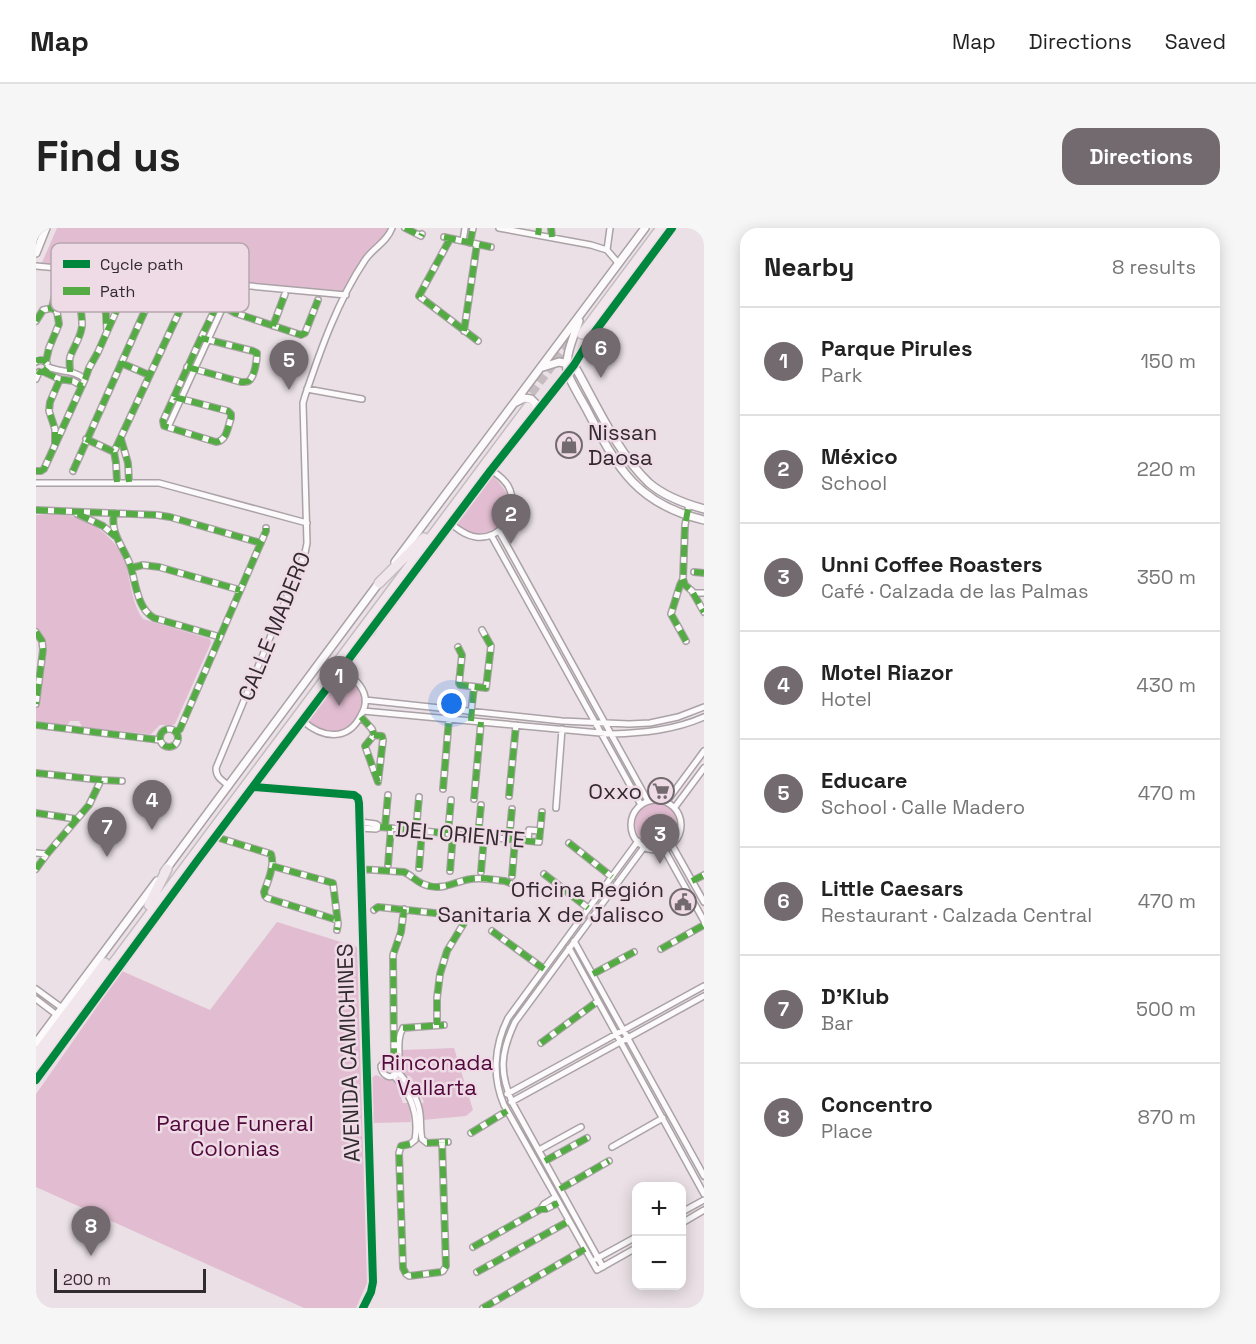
<!DOCTYPE html>
<meta charset="utf-8">
<style>
body{margin:0;font-family:"Space Grotesk",sans-serif;background:#f6f6f6;color:#222}
.controls{position:absolute;right:18px;bottom:18px;display:grid;overflow:hidden;border-radius:12px;box-shadow:0 3px 15px #0003}
.controls button{width:54px;height:54px;display:grid;place-items:center;padding:0;border:0;border-bottom:2px solid #e0e0e0;background:#fff;color:#222;font:30px sans-serif}
.scale{position:absolute;left:18px;bottom:15px;width:152px;box-sizing:border-box;padding-left:6px;border:3px solid #312a2e;border-top:0;font-size:16px;line-height:21px;white-space:nowrap;color:#312a2e;-webkit-text-stroke:4px #efdbe6;paint-order:stroke}
.you{position:absolute;left:416px;top:476px;width:21px;height:21px;margin:-15px;border:4px solid #fff;border-radius:50%;background:#1a73e8;box-shadow:0 0 0 9px #1a73e833}
.badge{display:grid;place-items:center;width:39px;height:39px;border-radius:50%;background:#726a6e;color:#fff;font-size:20px;font-weight:700}
.pin{position:absolute;translate:-50% -50px;filter:drop-shadow(0 2px 3px #0008)}
.pin::after{content:'';position:absolute;top:32px;width:21px;height:18px;background:inherit;clip-path:polygon(0 0,100% 0,50% 100%)}
.list{margin:0;padding:0;list-style:none}
h2{display:flex;justify-content:space-between;align-items:center;height:78px;margin:0;padding:0 24px;font-size:26px}
h2 small{font-size:20px;font-weight:400;color:#767676}
.list li{display:grid;grid-template-columns:39px 1fr auto;gap:18px;align-items:center;box-sizing:border-box;height:108px;padding:0 24px;border-top:2px solid #e0e0e0}
.list b{display:block;font-size:22px;white-space:nowrap}
.list p{margin:0;font-size:20px;white-space:nowrap;color:#767676}
.list em{font-size:20px;font-style:normal;color:#767676}
.map{position:relative;flex:none;width:668px;height:1080px;overflow:hidden;border-radius:18px}
header{display:flex;align-items:center;gap:36px;box-sizing:border-box;height:84px;padding:0 30px;background:#fff;border-bottom:2px solid #e0e0e0}
header strong{font-size:28px}
nav{display:flex;gap:33px;margin-inline-start:auto;font-size:21px}
.intro{display:flex;align-items:center;justify-content:space-between;box-sizing:border-box;height:144px;padding:0 36px}
h1{margin:0;font-size:42px}
.button{padding:15px 27px;border-radius:18px;background:#726a6e;color:#fff;font-size:21px;font-weight:700}
main{display:flex;gap:36px;padding:0 36px}
aside{flex:1;background:#fff;border-radius:18px;box-shadow:0 3px 15px #0003}
.map>svg:first-child{display:block}
.green{fill:#e2bdd1}
.lines{fill:none;stroke-linecap:round;stroke-linejoin:round}
.trunk-tunnel{stroke:#c5bcc0;stroke-width:9;stroke-dasharray:9 4.5;stroke-linecap:butt}
.minor-casing{stroke:#aaa2a6;stroke-width:8}
.tertiary-casing{stroke:#aaa2a6;stroke-width:10}
.trunk-casing{stroke:#c3bdc0;stroke-width:12}
.minor{stroke:#fcfafb;stroke-width:5}
.tertiary{stroke:#fcfafb;stroke-width:7}
.trunk{stroke:#f0e6ec;stroke-width:9}
.quiet{stroke:#54ab44;stroke-width:6;stroke-dasharray:12 6;stroke-linecap:butt}
.cycleway-casing{stroke:#efdbe6;stroke-width:11}
.cycleway{stroke:#00873e;stroke-width:8}
.labels{text-anchor:middle;stroke-width:5;stroke-linejoin:round;paint-order:stroke}
.poi-label{font-size:22px;fill:#312a2e;stroke:#efdbe6;text-anchor:end}
.street-label{font-size:22px;fill:#312a2e;stroke:#efdbe6}
.park-label{font-size:22px;fill:#51083b;stroke:#efdbe6}
.key{fill:#efdbe6;stroke:#b6a6af;stroke-width:1.5}
.key-label{font-size:16px;fill:#312a2e}
</style>
<header>
<strong>Map</strong>
<nav><a>Map</a><a>Directions</a><a>Saved</a></nav>
</header>
<div class="intro"><h1>Find us</h1><a class="button">Directions</a></div>
<main>
<div class="map">
<svg width="668" height="1080" viewBox="0 0 668 1080">
<rect width="100%" height="100%" fill="#eae0e5"/>
<path class="green" d="M21,0H353L350,9L328,30L308,65L5,37Z
M455,245C460,252 469,260 472,268C480,287 463,307 443,307C433,307 425,301 417,295Z
M0,287C9,287 19,286 28,287C54,290 79,309 89,333C91,339 92,345 93,351C96,364 99,381 107,391L174,411L175,415L139,496L136,497H124L115,506H112L46,499L43,493H34L31,498L2,495L0,493V481L8,422L4,405L0,400Z
M306,445L319,455L327,471C322,488 313,509 291,504C284,503 276,497 269,493Z
M599 596a21 21 0 1 1 42 0a21 21 0 1 1-42 0Z
M241,694L321,719L331,1055L320,1080H268L0,959V866L86,743L174,782Z
M418,820L437,882L430,888L387,892L384,877L388,874L374,848H369L367,845L366,822Z
M340,847L349,851H357L366,861L363,864L367,875H374L375,894L337,895L336,862L334,856L335,850Z"/>
<g class="lines">
<path class="trunk-tunnel" d="M487,176L538,108"/>
<defs>
<path id="minor" d="M369,0L385,8L386,6
M463,0L555,17L571,22L583,36
M515,0L516,9
M408,9L455,19
M414,11L383,68L442,113
M427,13L429,0
M434,15L437,0
M571,22L574,0
M0,38L310,67
M182,76C183,69 189,67 194,72
M16,80L22,52
M191,81L195,77L194,72L197,57
M192,81L199,85L265,107L269,105L282,72
M0,93L7,82L16,80
M237,98L249,66
M428,103L441,16
M10,133L13,120L23,96L21,84L16,80
M0,134L5,132L11,135
M85,135L113,147
M12,139C26,145 36,141 49,151
M151,139L205,154C209,154 211,155 214,152C219,146 221,132 221,125L217,123L165,110
M8,144L23,151L37,153L46,158
M34,144C34,139 33,134 34,129C38,118 45,109 46,98C47,82 38,65 48,51L63,53L66,56V68L70,86L71,103
M0,151L3,144
M271,161L326,171
M138,169L192,183L195,186V190C192,198 191,213 180,214L128,198L127,193L165,110L182,75
M132,199L186,81
M50,211L78,224
M85,211L92,235L93,254
M19,217L49,151L53,140L62,124L90,61L91,54
M0,243H5L8,241L19,217V201L13,183L14,174L24,151
M37,243L120,58L123,56L151,67
M81,254L80,235L78,224L151,67L157,52
M0,255H123L271,295
M0,282L121,287L134,289L225,315
M78,285C77,291 77,298 79,304C82,314 89,324 93,334C100,352 100,380 118,390L184,409
M41,286L67,298L79,308
M415,296C422,301 430,308 440,309C465,312 483,285 474,262C471,253 462,247 455,242
M463,303L612,573
M455,307L605,577
M95,340L107,337L123,339L204,362
M658,344L668,345
M647,351L649,357L656,363L668,384
M657,365H668
M0,404L6,413L7,422L0,476
M650,413L635,386L644,357L647,351L649,297L653,276
M422,419L426,427L423,455L424,457L450,460L455,418L446,402
M329,472L526,493L593,496L614,495L642,489L668,479
M327,483L575,506C607,505 639,502 668,489
M435,485L438,459
M325,489L336,501L338,507
M267,493C286,510 312,514 325,487C328,482 330,475 329,469C327,457 315,448 306,441
M0,497L124,512
M124 510a9 9 0 1 1 18 0a9 9 0 1 1-18 0Z
M140,504L144,501L230,303V300
M338,507L346,508L347,512L342,554L329,518Z
M0,545L65,552L86,553
M193,558C186,552 180,550 180,540L269,325L271,315L267,175L269,168C284,123 302,72 329,32C337,20 351,14 356,0
M218,559L318,567L322,570L323,575L337,1054L335,1064L327,1080
M407,561L413,491
M473,568L480,497
M438,571L445,494
M595 597a25 25 0 1 1 50 0a25 25 0 1 1-50 0Z
M631,573L668,523
M639,579L668,540
M520,580L526,501
M0,585L40,591
M324,594L340,596L344,599L503,614L506,584
M349,599L352,567
M324,600L340,601L344,599
M380,602L383,569
M412,605L415,572
M442,608L445,577
M180,609L235,626C239,637 232,653 228,664L229,668L231,670L301,692
M473,611L476,581
M492,613L493,602L504,603
M533,615L576,649
M636,617L668,674
M628,621L668,693
M0,625L11,626
M352,637L355,600
M236,638L297,655L302,696L301,702
M383,640L386,603
M0,641L11,626L53,577L65,552
M324,641L368,644C377,648 382,656 393,658C408,662 420,653 435,651C446,649 459,652 469,653L474,655
M414,643L417,606
M445,644L448,609
M508,646L552,680
M476,648L479,612
M656,653L668,647
M338,682L342,679L427,688L428,695L411,723L404,746L401,770V797
M456,703L508,741
M538,713L668,948
M533,720L668,966
M625,721L668,697
M557,746L598,724
M0,761L26,780
M0,771L21,787
M367,800L408,797
M505,815L562,773
M356,832L358,824L357,727L365,704L368,681
M361,838L356,832H350L345,838C345,847 356,854 361,843C366,830 359,813 367,800
M361,843C372,855 382,869 384,886C385,895 384,903 386,911L391,915L412,914
M357,847C375,865 383,887 379,912L374,916L365,918L363,925L367,1040L370,1046L373,1048L405,1044L407,1043L410,1038L406,914
M471,866L668,758
M475,874L668,768
M435,905L471,883
M576,919L627,890
M503,922L545,899
M509,933L551,910
M524,961L573,933
M505,981L508,976L519,969
M646,984L668,972
M646,995L668,982
M437,1019L505,981H510L522,975
M600,1020L561,1042L468,877C456,849 458,818 472,790L602,613
M560,1031L600,1009
M567,1039L477,876C463,845 464,826 479,794L608,619
M441,1044L533,993
M447,1080L549,1021"/>
<path id="tertiary" d="M0,25L10,0
M543,93C538,108 529,127 531,143C533,152 547,174 552,184C582,241 601,276 668,292
M507,139L523,134L538,137C559,174 582,226 613,255C628,268 650,276 668,281
M480,174L488,170L495,171L500,176L499,187
M359,334L609,0
M344,390L455,242L538,137L555,109L636,0
M128,644L345,352
M0,815L121,653
M0,852L161,633L337,399"/>
<path id="trunk" d="M546,106L625,0
M343,355L388,310
M334,403L344,384
M113,677L131,641
M0,827L69,735
M0,839L492,179"/>
</defs>
<use href="#minor" class="minor-casing"/>
<use href="#tertiary" class="tertiary-casing"/>
<use href="#trunk" class="trunk-casing"/>
<use href="#minor" class="minor"/>
<use href="#tertiary" class="tertiary"/>
<use href="#trunk" class="trunk"/>
<path class="quiet" d="M369,0L385,8L386,6
M515,0L516,9
M502,7L503,0
M408,9L455,19
M414,11L383,68L442,113
M434,15L437,0
M183 76a6 6 0 1 1 12 0a6 6 0 1 1-12 0Z
M16,80L22,52
M192,81L199,85L265,107L269,105L282,72
M0,93L7,82L16,80
M237,98L249,66
M428,103L441,16
M10,133L13,120L23,96L21,84L16,80
M0,134L2,132H7L11,136L12,139L8,144H3L0,142
M85,135L113,147
M151,139L205,154C209,154 211,155 214,152C219,146 221,132 221,125L217,123L165,110
M8,144L23,151L37,153L46,158
M34,144C34,139 33,134 34,129C38,118 45,109 46,98C47,82 38,65 48,51L63,53L66,56V68L70,86V102
M138,169L192,183L195,186V190C192,198 191,213 180,214L128,198L127,193L165,110L182,75
M50,211L78,224
M85,211L92,235L93,254
M19,217L49,151L53,140L62,124L90,61L91,54
M0,243H5L8,241L19,217V201L13,183L14,174L24,151
M37,243L120,58L123,56L151,67
M81,254L80,235L78,224L151,67L157,52
M0,282L121,287L134,289L225,315
M78,285C77,291 77,298 79,304C82,314 89,324 93,334C100,352 100,380 118,390L184,409
M42,286L67,298L80,309
M95,340L107,337L123,339L204,362
M658,344L668,345
M647,351L649,357L656,363L668,384
M0,404L6,413L7,422L0,476
M650,413L635,386L644,357L647,351L649,297L653,276
M422,419L426,427L423,455L424,457L450,460L455,418L446,402
M325,489L336,501L338,507
M435,493L438,459
M0,497L124,512
M124 510a9 9 0 1 1 18 0a9 9 0 1 1-18 0Z
M140,504L144,501L230,303V300
M338,507L346,508L347,512L342,554L329,518Z
M0,545L65,552L86,553
M407,561L413,491
M473,568L480,497
M438,571L445,494
M0,585L40,591
M344,599L503,614L506,584
M349,599L352,567
M380,602L383,569
M412,605L415,572
M442,608L445,577
M180,609L235,626C239,637 232,653 228,664L229,668L231,670L301,692
M473,611L476,581
M533,615L576,649
M352,637L355,600
M236,638L297,655L302,696L301,702
M383,640L386,603
M0,641L11,626L53,577L65,552
M324,641L368,644C377,648 382,656 393,658C408,662 420,653 435,651C446,649 459,652 469,653L474,655
M414,643L417,606
M445,644L448,609
M508,646L552,680
M476,648L479,612
M656,653L668,647
M338,682L342,679L427,688L428,695L411,723L404,746L401,770V797
M456,703L508,741
M625,721L668,697
M557,746L598,724
M367,800L408,797
M505,815L562,773
M356,832L358,824L357,727L365,704L368,681
M435,905L471,883
M391,915L412,914
M374,916L365,918L363,925L367,1040L370,1046L373,1048L405,1044L407,1043L410,1038L406,914
M509,933L551,910
M524,961L573,933
M437,1019L505,981H510L522,975
M441,1044L533,993
M447,1080L549,1021"/>
<defs>
<path id="cycleway" d="M218,559L318,567L322,570L323,575L337,1054L335,1064L327,1080
M0,852L161,633L455,242L538,137L555,109L636,0"/>
</defs>
<use href="#cycleway" class="cycleway-casing"/>
<use href="#cycleway" class="cycleway"/>
</g>
<defs>
<symbol id="shop-ring" viewBox="-11 -11 22 22"><circle r="9.5" fill="#efdbe6" stroke="#726a6e" stroke-width="1.5"/><path d="M-5-2.5h2.3a2.7 3.5 0 0 1 5.4 0H5L5.5 6h-11ZM-1.5-2.5h3a1.5 2.3 0 0 0-3 0Z" fill="#726a6e"/></symbol>
<symbol id="supermarket-ring" viewBox="-11 -11 22 22"><circle r="9.5" fill="#efdbe6" stroke="#726a6e" stroke-width="1.5"/><path d="M-6-5.5h2.5l.6 2H6L4.5 2H-2.5L-4.4-4H-6ZM-1.5 3.2a1.3 1.3 0 1 0 .1 0ZM3 3.2a1.3 1.3 0 1 0 .1 0Z" fill="#726a6e"/></symbol>
<symbol id="civic-ring" viewBox="-11 -11 22 22"><circle r="9.5" fill="#efdbe6" stroke="#726a6e" stroke-width="1.5"/><path d="M-.6-6.5H3V-4.5H.6V-3L4-1V1h2V6H-6V1h2V-1L-.6-3ZM-1.2 2.5V6h2.4V2.5Z" fill="#726a6e"/></symbol>
</defs>
<g fill-rule="evenodd">
<use href="#shop-ring" x="518" y="202" width="30" height="30"/>
<use href="#supermarket-ring" x="610" y="548" width="30" height="30"/>
<use href="#civic-ring" x="632" y="659" width="30" height="30"/>
</g>
<g class="labels">
<g class="poi-label">
<text x="552" y="212" text-anchor="start">Nissan<tspan x="552" dy="25">Daosa</tspan></text>
<text x="606" y="571">Oxxo</text>
<text x="628" y="669">Oficina Región<tspan x="628" dy="25">Sanitaria X de Jalisco</tspan></text>
</g>
<g class="street-label">
<text transform="translate(238 398) rotate(-68)" y="8">CALLE MADERO</text>
<text transform="translate(424 606) rotate(5)" y="8">DEL ORIENTE</text>
<text transform="translate(312 825) rotate(-92)" y="8">AVENIDA CAMICHINES</text>
</g>
<g class="park-label">
<text x="401" y="842">Rinconada<tspan x="401" dy="25">Vallarta</tspan></text>
<text x="199" y="903">Parque Funeral<tspan x="199" dy="25">Colonias</tspan></text>
</g>
</g>
<rect x="15" y="15" width="198" height="69" rx="9" class="key"/>
<rect x="27" y="32" width="27" height="8" fill="#00873e"/>
<rect x="27" y="59" width="27" height="8" fill="#54ab44"/>
<g class="key-label">
<text x="64" y="42">Cycle path</text>
<text x="64" y="69">Path</text>
</g>
</svg>
<div class="controls">
<button>+</button>
<button>−</button>
</div>
<div class="scale">200 m</div>
<div class="you"></div>
<div class="pin badge" style="left:303px;top:478px">1</div>
<div class="pin badge" style="left:475px;top:316px">2</div>
<div class="pin badge" style="left:624px;top:636px">3</div>
<div class="pin badge" style="left:116px;top:602px">4</div>
<div class="pin badge" style="left:253px;top:162px">5</div>
<div class="pin badge" style="left:565px;top:150px">6</div>
<div class="pin badge" style="left:71px;top:629px">7</div>
<div class="pin badge" style="left:55px;top:1028px">8</div>
</div>
<aside>
<h2>Nearby<small>8 results</small></h2>
<ul class="list">
<li><span class="badge">1</span><div><b>Parque Pirules</b><p>Park</p></div><em>150 m</em></li>
<li><span class="badge">2</span><div><b>México</b><p>School</p></div><em>220 m</em></li>
<li><span class="badge">3</span><div><b>Unni Coffee Roasters</b><p>Café · Calzada de las Palmas</p></div><em>350 m</em></li>
<li><span class="badge">4</span><div><b>Motel Riazor</b><p>Hotel</p></div><em>430 m</em></li>
<li><span class="badge">5</span><div><b>Educare</b><p>School · Calle Madero</p></div><em>470 m</em></li>
<li><span class="badge">6</span><div><b>Little Caesars</b><p>Restaurant · Calzada Central</p></div><em>470 m</em></li>
<li><span class="badge">7</span><div><b>D'Klub</b><p>Bar</p></div><em>500 m</em></li>
<li><span class="badge">8</span><div><b>Concentro</b><p>Place</p></div><em>870 m</em></li>
</ul>
</aside>
</main>
